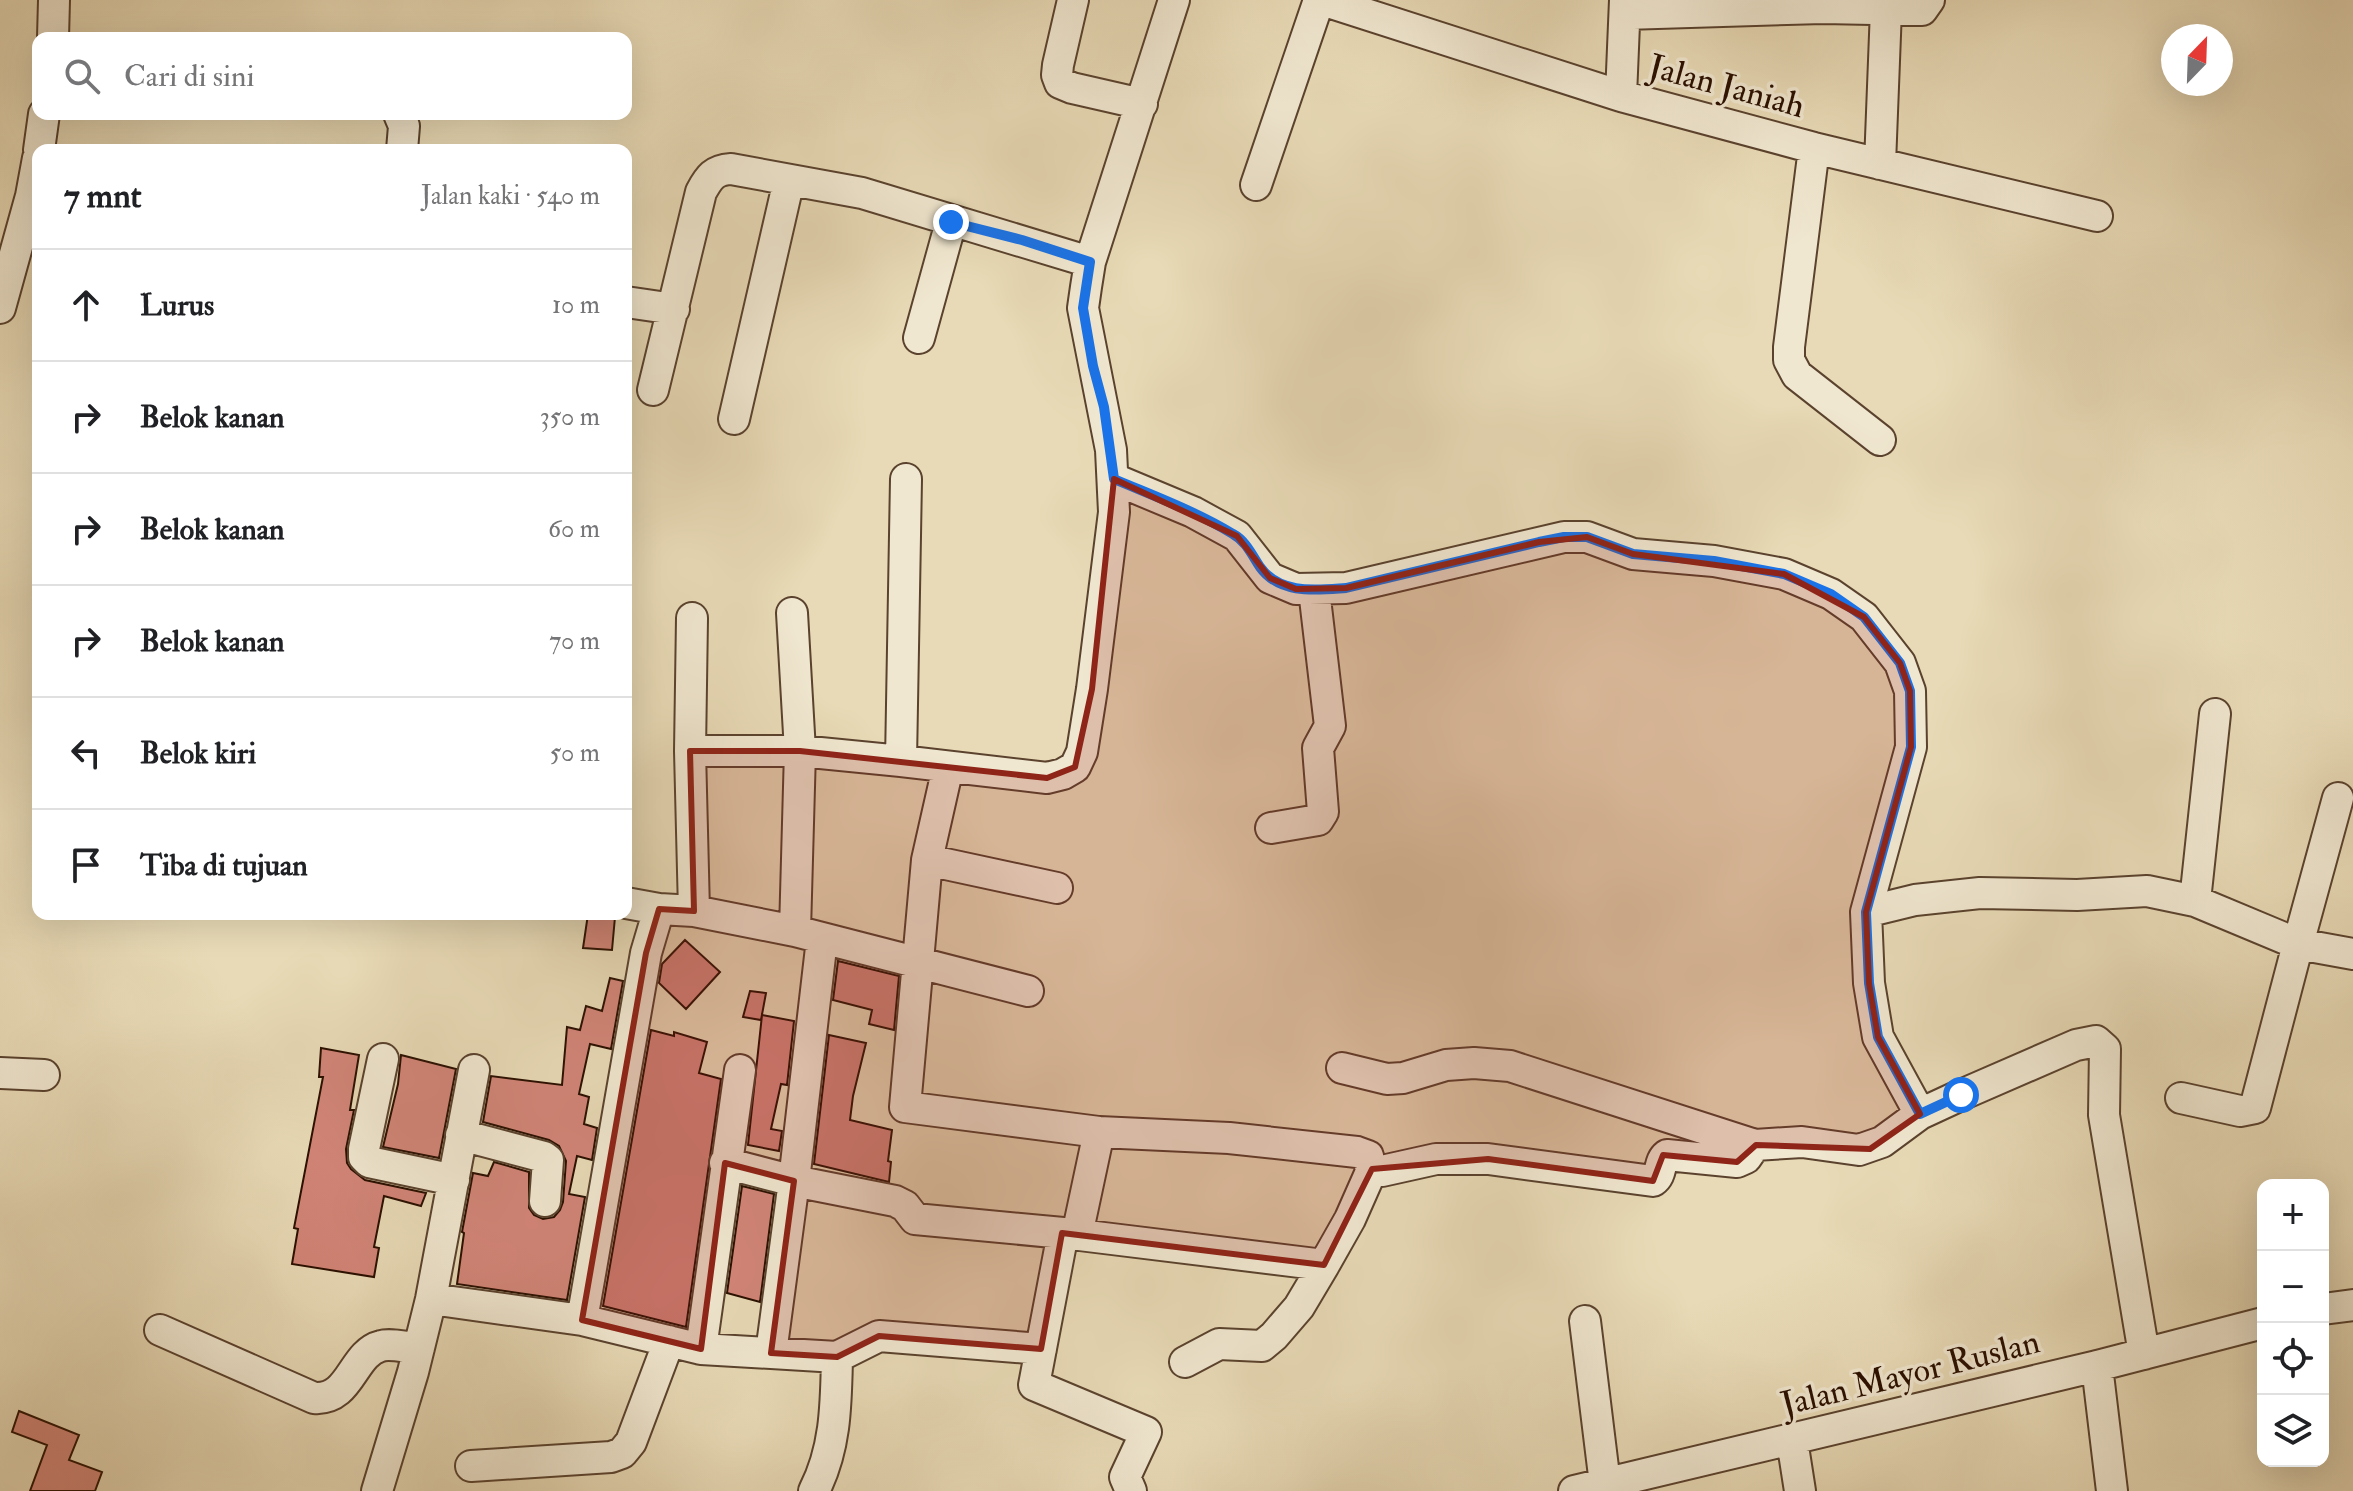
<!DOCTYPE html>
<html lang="id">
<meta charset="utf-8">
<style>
body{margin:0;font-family:"IM FELL Double Pica",serif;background:#f6f6f6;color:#202124}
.controls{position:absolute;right:24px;bottom:24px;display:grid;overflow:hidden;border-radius:16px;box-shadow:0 8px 32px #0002}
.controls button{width:72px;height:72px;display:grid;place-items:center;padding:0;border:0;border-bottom:2px solid #e0e0e0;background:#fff;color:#202124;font:40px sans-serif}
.compass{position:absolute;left:2161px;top:24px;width:72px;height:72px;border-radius:50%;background:#fff;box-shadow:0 8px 32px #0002;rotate:23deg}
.stop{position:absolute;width:24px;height:24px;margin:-18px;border:6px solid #1a73e8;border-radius:50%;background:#fff}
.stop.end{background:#1a73e8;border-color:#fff;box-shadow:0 2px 8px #0008}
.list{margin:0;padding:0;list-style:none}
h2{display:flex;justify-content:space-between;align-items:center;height:104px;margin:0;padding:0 32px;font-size:34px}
h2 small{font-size:26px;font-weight:400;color:#757577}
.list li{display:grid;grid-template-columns:52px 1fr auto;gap:24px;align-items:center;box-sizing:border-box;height:112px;padding:0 32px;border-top:2px solid #e0e0e0}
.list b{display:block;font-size:30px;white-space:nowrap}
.list em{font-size:26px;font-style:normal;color:#757577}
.icon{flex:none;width:44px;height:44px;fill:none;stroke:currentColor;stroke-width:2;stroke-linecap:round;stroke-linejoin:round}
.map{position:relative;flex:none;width:2353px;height:1491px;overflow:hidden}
.search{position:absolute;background:#fff;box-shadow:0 8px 32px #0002;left:32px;top:32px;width:600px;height:88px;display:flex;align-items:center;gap:20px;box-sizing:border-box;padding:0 28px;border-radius:16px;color:#757577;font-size:30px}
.panel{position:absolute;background:#fff;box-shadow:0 8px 32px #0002;left:32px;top:144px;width:600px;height:776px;border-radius:16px}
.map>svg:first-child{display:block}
.building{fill:#d28578;stroke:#2a0f00;stroke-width:2}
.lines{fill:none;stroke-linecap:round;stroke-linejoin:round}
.minor-casing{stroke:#5a422e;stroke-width:34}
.minor{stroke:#f0e7d0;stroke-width:30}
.route{stroke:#1a73e8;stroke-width:10}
.marked{fill:#8f2418;fill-opacity:0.2;stroke:#8f2418;stroke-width:6;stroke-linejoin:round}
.labels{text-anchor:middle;stroke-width:7;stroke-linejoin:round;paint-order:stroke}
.street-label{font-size:34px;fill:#2a0f00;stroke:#f0e7d0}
</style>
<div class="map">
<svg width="2353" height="1491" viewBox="0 0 2353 1491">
<rect width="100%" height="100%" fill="#e8dab6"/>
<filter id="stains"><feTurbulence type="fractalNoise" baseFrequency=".0025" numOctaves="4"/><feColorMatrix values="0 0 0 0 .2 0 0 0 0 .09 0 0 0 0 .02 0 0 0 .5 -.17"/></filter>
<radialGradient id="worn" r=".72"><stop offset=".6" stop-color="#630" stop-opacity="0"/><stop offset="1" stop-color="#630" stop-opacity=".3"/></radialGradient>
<path class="building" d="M588,914L615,917L612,950L583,948Z
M685,940L720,972L686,1009L659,983L662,964Z
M838,961L899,976L894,1030L869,1024L872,1010L833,1000Z
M610,978L623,981L611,1049L590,1044L579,1094L589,1097L584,1124L597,1128L592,1160L577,1156L569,1194L585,1197L567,1300L457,1284L464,1233L462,1232L473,1173L488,1176L494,1162L529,1172V1208L534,1215L543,1219L554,1217L560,1210L563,1202L566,1161L559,1146L549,1140L483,1122L491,1076L562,1085L567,1027L580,1030L586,1006L602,1011Z
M750,991L766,993L761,1020L743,1017Z
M762,1015L794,1021L787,1085L781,1084L771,1129L782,1131L779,1151L748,1145Z
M651,1030L674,1036V1032L707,1042L699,1073L721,1079L686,1327L603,1306Z
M829,1035L866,1043L853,1096L850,1120L892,1130L888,1161L891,1162L889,1182L814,1164Z
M321,1048L359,1055L350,1110H354L346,1149L347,1163L351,1169L365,1180L426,1193L421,1206L384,1196L374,1247L379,1248L374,1277L292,1264L298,1229L294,1228L323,1077H319Z
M401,1055L456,1069L439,1158L383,1147L398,1084Z
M742,1186L774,1194L760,1302L727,1293Z
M19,1411L79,1435L69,1460L102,1472L95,1491H30L47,1445L12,1432Z"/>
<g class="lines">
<defs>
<path id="minor" d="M1073,0L1058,65L1057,75L1060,83L1072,88L1142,104
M1322,0L1621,96
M1625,0L1621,96L1814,148L2097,216
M1625,14L1823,8L1922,10L1929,0
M53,38L54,0
M399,114L404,126L402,150
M1814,148L1789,347V360L1797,375L1880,440
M39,150L44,114
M1880,164L1886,9
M1256,185L1319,0
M626,302L674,309
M0,308L31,196L38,158
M919,338L951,222
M653,390L701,192C709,177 714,170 731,169L862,193L1090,262
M734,419L789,180
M1114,479L1193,512L1237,536L1270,578L1296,589L1346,588L1564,537H1587L1633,554L1714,561L1784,574L1831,594L1864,617L1900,663L1910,691L1911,747L1866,912L1915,900L1980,893L2077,895L2147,891L2195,901
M792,613L800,751L795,931
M692,618L690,751L694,911
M690,751H800L901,761L906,479
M901,761L1047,778L1063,774L1075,767L1082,752L1092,689L1114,512L1111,450L1083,308L1086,287L1090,262L1174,0
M948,767L927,860L905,1107L1099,1132L1229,1138L1357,1152L1368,1156L1370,1166L1382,1171L1436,1159H1488L1653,1181C1663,1174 1658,1162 1667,1155L1737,1162L1746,1158L1755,1145
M2338,798L2298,944L2353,954
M1271,828L1318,820L1323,812L1318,748L1330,726L1314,590
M927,860L1057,888
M626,903L659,909L694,911L795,931L1028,991
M1866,912L1869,983L1878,1037L1920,1114
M383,1059L364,1149V1157L369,1162L454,1180
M1342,1068L1387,1079L1403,1078L1446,1065L1474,1063L1510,1066L1755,1145L1802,1142L1859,1150L1882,1142L1920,1114L1961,1095L2076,1045L2096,1041L2105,1049L2104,1115L2144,1354
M0,1073L44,1075
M2181,1098L2240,1111L2255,1108L2298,944L2195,901L2215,714
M461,1135L544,1157L548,1160L545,1201
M725,1163L794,1181L895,1201L905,1206L915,1219L1063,1233L1324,1265
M1063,1233L1034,1385L1146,1432L1125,1477L1131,1491
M1077,1235L1099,1132
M431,1299L582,1320L701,1349L837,1357L879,1336L1041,1349
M2323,1309L2353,1305
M582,1320L646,953L659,909
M1585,1321L1605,1484
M160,1330L314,1398C351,1401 352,1353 381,1346C391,1343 408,1348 419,1348
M701,1349L740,1070
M771,1353L794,1181L822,939
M1185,1362L1219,1344L1262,1346L1274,1336L1299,1307L1324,1265L1350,1219L1373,1167
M2097,1366L2112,1491
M1792,1440L1800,1491
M471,1466L611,1457L622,1453L631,1442L669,1341
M377,1491L413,1372L431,1299L474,1070
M814,1491C836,1448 836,1404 837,1357
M1574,1491L2097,1366L2263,1323"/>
</defs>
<use href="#minor" class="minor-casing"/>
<use href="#minor" class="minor"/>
</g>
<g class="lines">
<path class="route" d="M951,222L1022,240L1090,262L1083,308L1093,366L1104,407L1114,479C1154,496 1195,511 1233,534C1246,541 1252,555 1260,567C1280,595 1316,590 1346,588L1539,542L1564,537H1587L1633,554L1714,561L1784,574L1831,594L1864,617L1900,663L1910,691L1911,747L1866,912L1869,983L1878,1037L1920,1114L1961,1095"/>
</g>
<path class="marked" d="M1114,479L1237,536L1270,578L1296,589L1346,588L1539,542L1587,537L1633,554L1784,574L1864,617L1900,663L1910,691L1911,747L1866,912L1869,983L1878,1037L1920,1114L1870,1149L1756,1145L1737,1162L1663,1155L1653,1181L1488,1159L1372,1169L1324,1265L1062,1233L1041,1349L879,1336L837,1357L771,1353L794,1181L725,1163L701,1349L582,1320L646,953L659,909L694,911L690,751H800L1047,778L1075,767L1092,689Z"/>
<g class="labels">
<g class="street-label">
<text transform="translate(1727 85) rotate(15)" y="12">Jalan Janiah</text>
<text transform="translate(1910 1372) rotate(-14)" y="12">Jalan Mayor Ruslan</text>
</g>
</g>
<rect width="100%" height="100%" filter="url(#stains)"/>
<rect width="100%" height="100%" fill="url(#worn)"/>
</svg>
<div class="controls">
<button>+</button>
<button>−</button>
<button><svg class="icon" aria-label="locate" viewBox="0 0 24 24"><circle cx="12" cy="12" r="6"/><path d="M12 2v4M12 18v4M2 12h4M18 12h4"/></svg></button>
<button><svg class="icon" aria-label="layers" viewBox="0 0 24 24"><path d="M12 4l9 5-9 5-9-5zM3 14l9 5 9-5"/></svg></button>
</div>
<svg class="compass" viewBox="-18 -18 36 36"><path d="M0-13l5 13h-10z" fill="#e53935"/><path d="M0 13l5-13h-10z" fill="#757577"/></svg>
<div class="stop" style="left:1961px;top:1095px"></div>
<div class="stop end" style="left:951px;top:222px"></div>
<div class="search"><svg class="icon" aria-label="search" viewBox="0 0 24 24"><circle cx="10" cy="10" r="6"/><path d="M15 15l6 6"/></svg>Cari di sini</div>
<section class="panel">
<h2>7 mnt<small>Jalan kaki · 540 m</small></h2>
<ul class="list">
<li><svg class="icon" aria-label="ahead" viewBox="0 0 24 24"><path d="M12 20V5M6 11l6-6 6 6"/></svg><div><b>Lurus</b></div><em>10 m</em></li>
<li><svg class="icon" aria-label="right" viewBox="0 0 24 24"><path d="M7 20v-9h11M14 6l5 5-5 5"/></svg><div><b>Belok kanan</b></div><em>350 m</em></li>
<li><svg class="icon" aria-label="right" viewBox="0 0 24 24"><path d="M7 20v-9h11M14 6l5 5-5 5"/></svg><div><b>Belok kanan</b></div><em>60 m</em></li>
<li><svg class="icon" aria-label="right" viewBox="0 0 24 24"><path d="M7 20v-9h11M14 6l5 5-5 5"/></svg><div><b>Belok kanan</b></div><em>70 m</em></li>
<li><svg class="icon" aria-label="left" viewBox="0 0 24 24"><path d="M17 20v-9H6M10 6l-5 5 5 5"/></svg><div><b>Belok kiri</b></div><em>50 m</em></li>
<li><svg class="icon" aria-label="arrive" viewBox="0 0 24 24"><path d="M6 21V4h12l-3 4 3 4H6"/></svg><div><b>Tiba di tujuan</b></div></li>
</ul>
</section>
</div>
